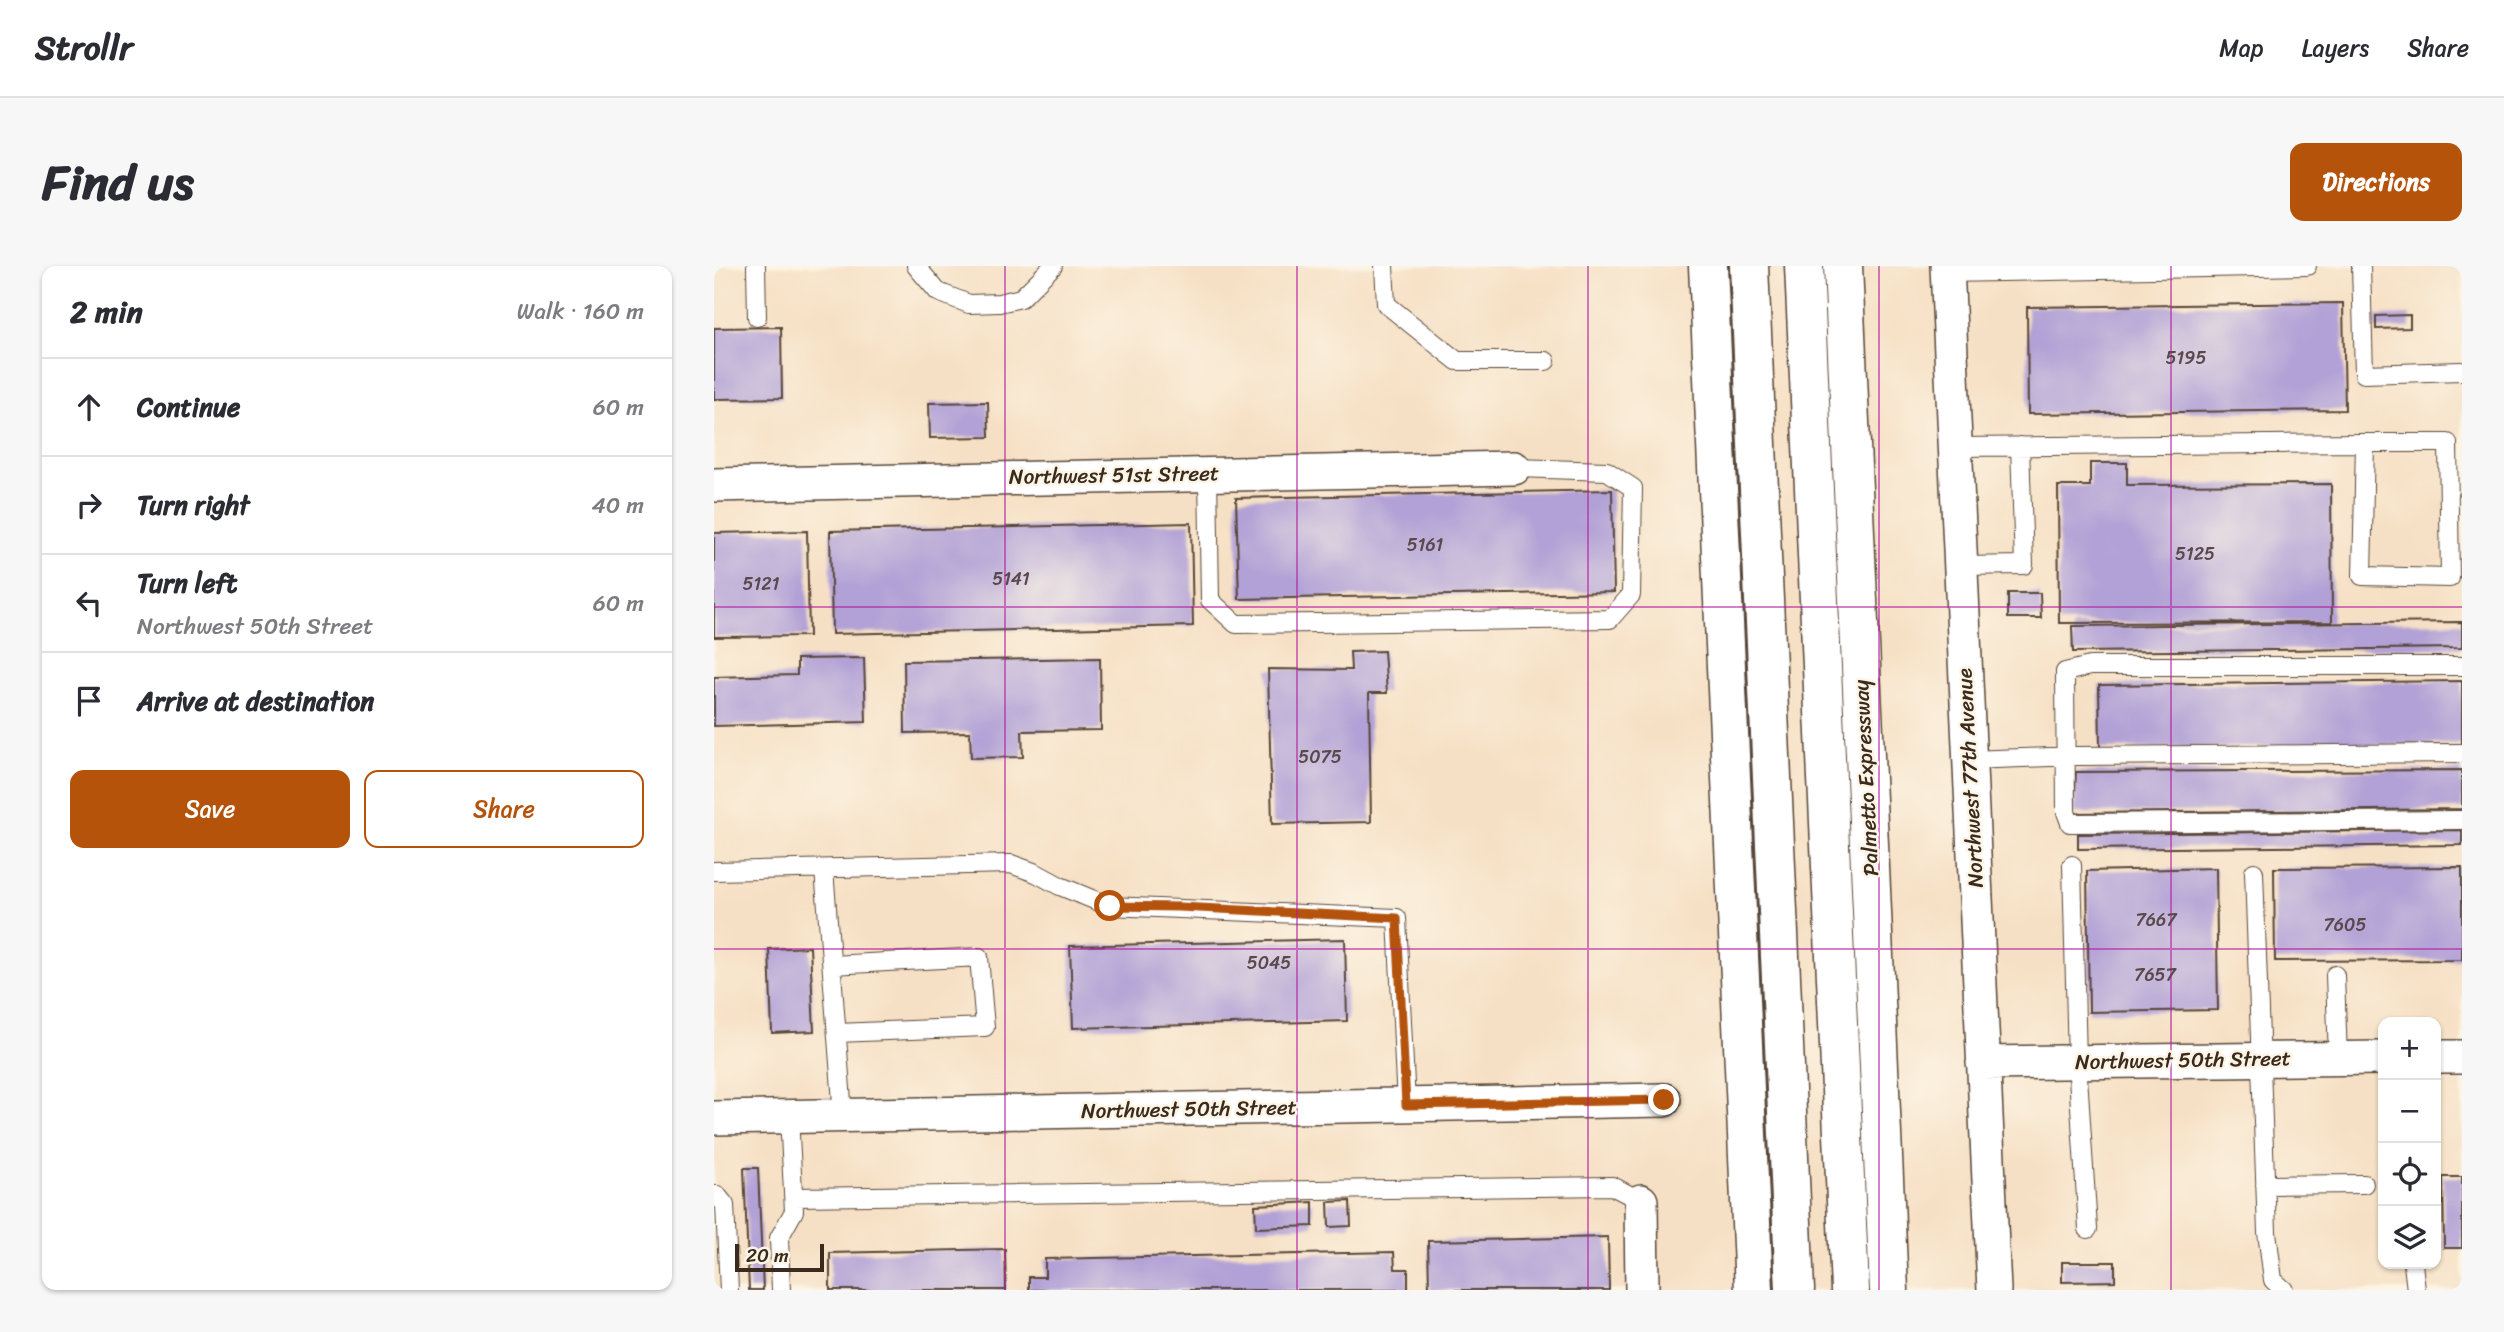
<!DOCTYPE html>
<meta charset="utf-8">
<style>
body{margin:0;font-family:Sriracha,sans-serif;background:#f7f7f7;color:#2b2b33}
.controls{position:absolute;right:21px;bottom:21px;display:grid;overflow:hidden;border-radius:14px;box-shadow:0 2px 5px #0004}
.controls button{width:63px;height:63px;display:grid;place-items:center;padding:0;border:0;border-bottom:2px solid #e1e1e2;background:#fff;color:#2b2b33;font:35px sans-serif}
.scale{position:absolute;left:21px;bottom:18px;width:89px;box-sizing:border-box;padding-left:7px;border:4px solid #3b2a1e;border-top:0;font-size:19px;line-height:24px;white-space:nowrap;color:#3b2a1e;-webkit-text-stroke:5px #fcf5e5;paint-order:stroke}
.stop{position:absolute;width:21px;height:21px;margin:-16px;border:5px solid #b45309;border-radius:50%;background:#fff}
.stop.end{background:#b45309;border-color:#fff;box-shadow:0 2px 7px #0008}
.list{margin:0;padding:0;list-style:none}
h2{display:flex;justify-content:space-between;align-items:center;height:91px;margin:0;padding:0 28px;font-size:30px}
h2 small{font-size:23px;font-weight:400;color:#7c7c81}
.list li{display:grid;grid-template-columns:46px 1fr auto;gap:21px;align-items:center;box-sizing:border-box;height:98px;padding:0 28px;border-top:2px solid #e1e1e2}
.list b{display:block;font-size:26px;white-space:nowrap}
.list p{margin:0;font-size:23px;white-space:nowrap;color:#7c7c81}
.list em{font-size:23px;font-style:normal;color:#7c7c81}
.actions{display:flex;gap:14px;padding:21px 28px}
.actions a{flex:1;padding:16px 0;border:2px solid #b45309;border-radius:14px;text-align:center;font-size:24px;color:#b45309}
.actions .main{background:#b45309;color:#fff}
.icon{flex:none;width:38px;height:38px;fill:none;stroke:currentColor;stroke-width:2;stroke-linecap:round;stroke-linejoin:round}
.map{position:relative;flex:none;width:1748px;height:1024px;overflow:hidden;border-radius:14px}
header{display:flex;align-items:center;gap:42px;box-sizing:border-box;height:98px;padding:0 35px;background:#fff;border-bottom:2px solid #e1e1e2}
header strong{font-size:33px}
nav{display:flex;gap:38px;margin-inline-start:auto;font-size:24px}
.intro{display:flex;align-items:center;justify-content:space-between;box-sizing:border-box;height:168px;padding:0 42px}
h1{margin:0;font-size:49px}
.button{padding:18px 32px;border-radius:14px;background:#b45309;color:#fff;font-size:24px;font-weight:700}
main{display:flex;gap:42px;padding:0 42px}
aside{flex:1;background:#fff;border-radius:14px;box-shadow:0 2px 5px #0004}
.map>svg:first-child{display:block}
.building{fill:#b2a1d6}
.lines{fill:none;stroke-linecap:round;stroke-linejoin:round}
.service-casing{stroke:#574537;stroke-width:20}
.minor-casing{stroke:#574537;stroke-width:36}
.motorway-casing{stroke:#574537;stroke-width:41}
.service{stroke:#fff;stroke-width:18}
.minor{stroke:#fff;stroke-width:33}
.motorway{stroke:#fff;stroke-width:38}
.route{stroke:#b45309;stroke-width:9}
.grid{fill:none;stroke:#b5179e;stroke-width:2;stroke-opacity:0.55}
.labels{text-anchor:middle;stroke-width:5;stroke-linejoin:round;paint-order:stroke}
.number-label{font-size:18px;fill:#59484c}
.street-label{font-size:21px;fill:#3b2a1e;stroke:#fcf5e5}
</style>
<header>
<strong>Strollr</strong>
<nav><a>Map</a><a>Layers</a><a>Share</a></nav>
</header>
<div class="intro"><h1>Find us</h1><a class="button">Directions</a></div>
<main>
<aside>
<h2>2 min<small>Walk · 160 m</small></h2>
<ul class="list">
<li><svg class="icon" aria-label="ahead" viewBox="0 0 24 24"><path d="M12 20V5M6 11l6-6 6 6"/></svg><div><b>Continue</b></div><em>60 m</em></li>
<li><svg class="icon" aria-label="right" viewBox="0 0 24 24"><path d="M7 20v-9h11M14 6l5 5-5 5"/></svg><div><b>Turn right</b></div><em>40 m</em></li>
<li><svg class="icon" aria-label="left" viewBox="0 0 24 24"><path d="M17 20v-9H6M10 6l-5 5 5 5"/></svg><div><b>Turn left</b><p>Northwest 50th Street</p></div><em>60 m</em></li>
<li><svg class="icon" aria-label="arrive" viewBox="0 0 24 24"><path d="M6 21V4h12l-3 4 3 4H6"/></svg><div><b>Arrive at destination</b></div></li>
</ul>
<div class="actions"><a class="main">Save</a><a>Share</a></div>
</aside>
<div class="map">
<svg width="1748" height="1024" viewBox="0 0 1748 1024">
<rect width="100%" height="100%" fill="#fcf5e5"/>
<filter id="ink" filterUnits="userSpaceOnUse"><feTurbulence type="fractalNoise" baseFrequency=".0143" numOctaves="2"/><feDisplacementMap in="SourceGraphic" scale="14" xChannelSelector="R" yChannelSelector="G"/><feConvolveMatrix kernelMatrix="1 2 1 2 8 2 1 2 1" color-interpolation-filters="sRGB"/></filter>
<filter id="wash" filterUnits="userSpaceOnUse"><feTurbulence type="fractalNoise" baseFrequency=".00686" numOctaves="4" result="noise"/><feDisplacementMap in="SourceGraphic" scale="28" xChannelSelector="R" yChannelSelector="G"/><feGaussianBlur stdDeviation="1.57" result="paint"/><feColorMatrix in="noise" values="0 0 0 0 0 0 0 0 0 0 0 0 0 0 0 0 0 1.4 0 .05"/><feComposite in="paint" operator="in"/></filter>
<g filter="url(#wash)">
<rect width="100%" height="100%" fill="#f6e0c5"/>
<g id="blocks">
<path class="building" d="M1629,37L1631,144L1314,148L1313,41Z
M1696,49V62L1662,63V50Z
M67,61L68,132L0,133V62Z
M274,136L275,171L216,172L215,137Z
M1376,197H1413V219L1617,218L1618,356L1345,357L1344,220H1376Z
M898,224L900,326L525,333L522,232Z
M477,257L479,360L118,368L116,265Z
M93,265L95,370L0,371V267Z
M1294,327H1326L1327,352H1294Z
M1748,356V382L1359,386L1358,360Z
M670,385L673,427H655L657,556L558,558L554,403L637,404L636,386Z
M150,392L152,456L0,460V411L83,409V393Z
M386,392L387,464L308,465L309,491L257,492L256,466L191,467L190,395Z
M1748,415V478L1386,483L1385,419Z
M1748,504V543L1360,547L1362,506Z
M1748,564V579L1364,583V568Z
M1748,601V694L1561,695L1560,602Z
M1502,602L1504,744L1375,746L1373,605Z
M631,673L633,755L359,762L356,680Z
M96,681L100,765L58,767L55,683Z
M30,902H44L49,1024H35Z
M1729,911H1748V982H1730Z
M636,935L637,960L615,961L614,936Z
M599,936V960L542,962L541,939Z
M894,971L895,1024H715L714,975Z
M291,983L292,1024H116V987Z
M680,986L681,1003H694V1024H315V1011H331V993Z
M1348,996H1401V1015L1348,1016Z"/>
</g>
</g>
<g filter="url(#ink)">
<use href="#blocks" fill-opacity="0" stroke="#574537" stroke-width="2"/>
<g class="lines">
<defs>
<path id="service" d="M42,0L43,51
M202,0L224,26L255,38L285,37L307,32L339,0
M670,0L672,38L743,95H832
M1647,0L1650,108L1747,105
M1233,7L1593,0
M1241,181L1651,177L1648,310L1736,312L1734,177H1651
M494,207L496,334L522,358L896,353L917,329L919,222L893,205L800,202
M1247,300L1310,299L1306,180
M1748,400H1376L1351,406L1352,546L1356,557L1748,554
M1255,494L1363,490L1748,487
M1358,599L1363,795L1374,963
M110,603L129,849
M0,605L297,598L322,607L346,620L395,640L683,652L692,839
M1540,606L1553,966L1559,1014L1570,1024
M118,699L265,691L271,761L123,767
M1621,709L1624,792
M1551,919L1650,918
M0,929H3L11,939L15,1024
M80,931L898,920L927,935
M1699,998L1702,1024
M67,1024L65,972L80,945L75,850"/>
<path id="minor" d="M1233,0L1280,1024
M0,219L800,202
M1722,791H1748
M1269,797L1669,792
M0,852L950,834
M927,935L928,1024"/>
<path id="motorway" d="M994,0L1040,1024
M1035,0L1081,1024
M1090,0L1136,1024
M1129,0L1175,1024"/>
</defs>
<use href="#service" class="service-casing"/>
<use href="#minor" class="minor-casing"/>
<use href="#motorway" class="motorway-casing"/>
<use href="#service" class="service"/>
<use href="#minor" class="minor"/>
<use href="#motorway" class="motorway"/>
</g>
</g>
<g class="lines" filter="url(#ink)">
<path class="route" d="M396,640L465,641L683,652L692,839L950,834"/>
</g>
<path class="grid" d="M291,0V1024M583,0V1024M874,0V1024M1165,0V1024M1457,0V1024M0,341H1748M0,683H1748"/>
<g class="labels">
<g class="number-label">
<text x="1472" y="98">5195</text>
<text x="711" y="285">5161</text>
<text x="1481" y="294">5125</text>
<text x="297" y="319">5141</text>
<text x="47" y="324">5121</text>
<text x="606" y="497">5075</text>
<text x="1442" y="660">7667</text>
<text x="1631" y="665">7605</text>
<text x="555" y="703">5045</text>
<text x="1441" y="715">7657</text>
</g>
<g class="street-label">
<text transform="translate(400 209) rotate(-1)" y="7">Northwest 51st Street</text>
<text transform="translate(1152 512) rotate(-93)" y="7">Palmetto Expressway</text>
<text transform="translate(1256 512) rotate(-93)" y="7">Northwest 77th Avenue</text>
<text transform="translate(1469 794) rotate(-1)" y="7">Northwest 50th Street</text>
<text transform="translate(475 843) rotate(-1)" y="7">Northwest 50th Street</text>
</g>
</g>
</svg>
<div class="controls">
<button>+</button>
<button>−</button>
<button><svg class="icon" aria-label="locate" viewBox="0 0 24 24"><circle cx="12" cy="12" r="6"/><path d="M12 2v4M12 18v4M2 12h4M18 12h4"/></svg></button>
<button><svg class="icon" aria-label="layers" viewBox="0 0 24 24"><path d="M12 4l9 5-9 5-9-5zM3 14l9 5 9-5"/></svg></button>
</div>
<div class="scale">20 m</div>
<div class="stop" style="left:396px;top:640px"></div>
<div class="stop end" style="left:950px;top:834px"></div>
</div>
</main>
